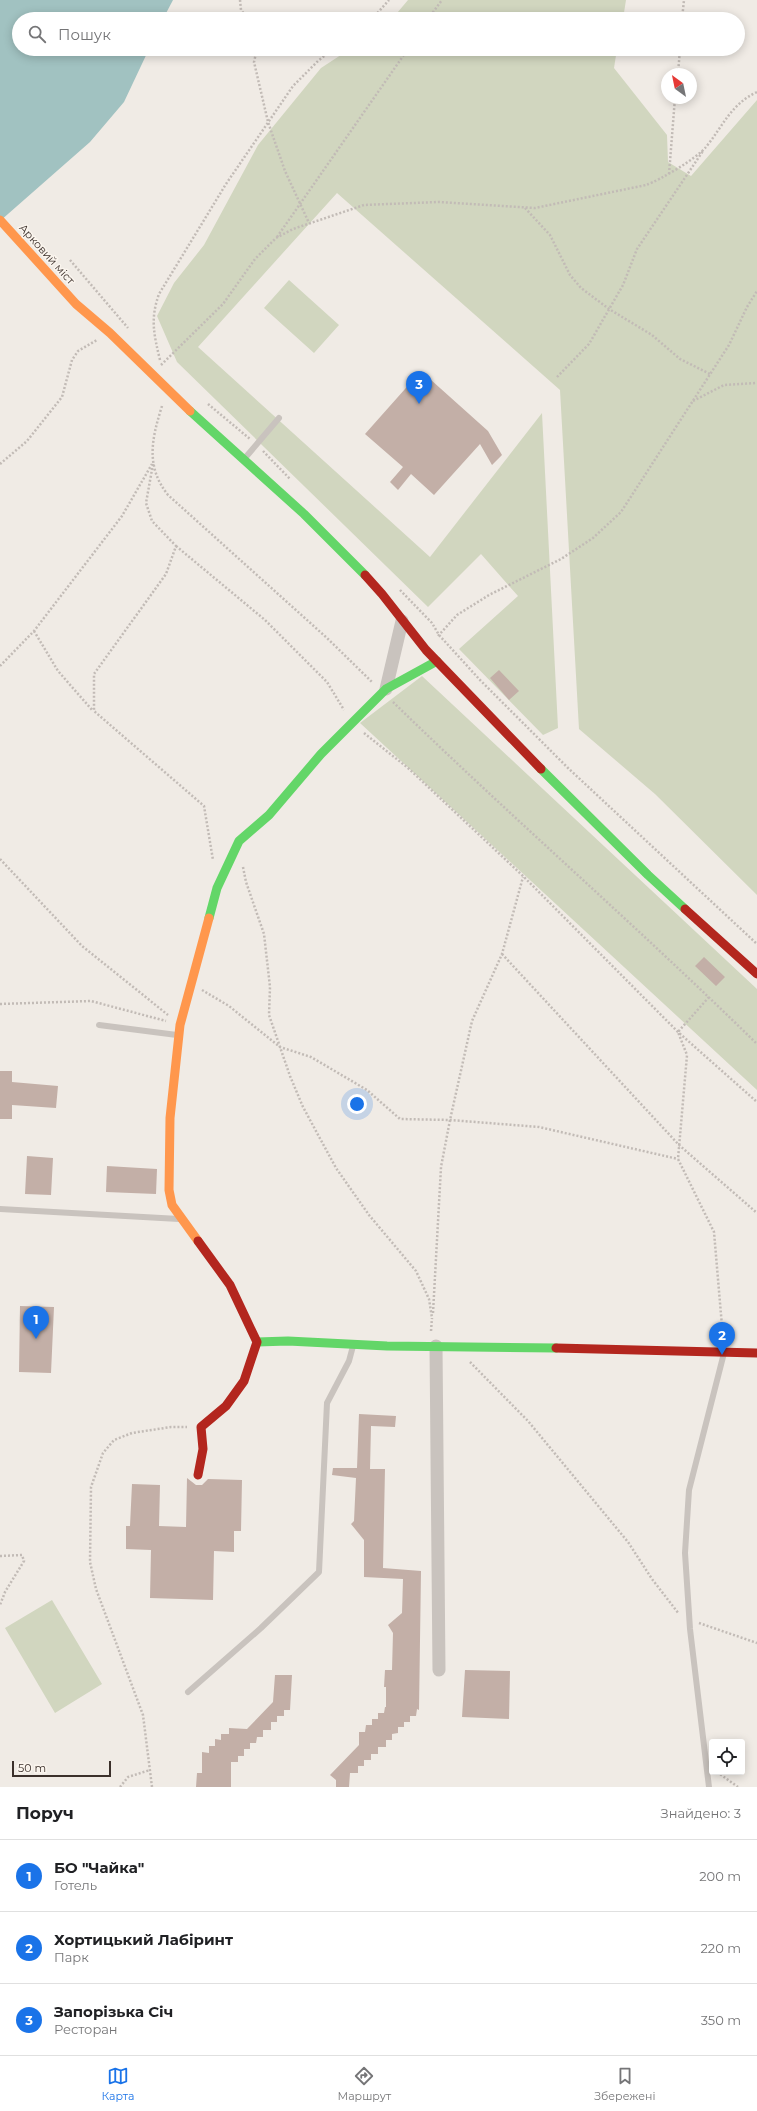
<!DOCTYPE html>
<html lang="uk">
<meta charset="utf-8">
<style>
body{margin:0;font-family:Montserrat,sans-serif;background:#f6f6f6;color:#202124}
.controls{position:absolute;right:12px;bottom:12px;display:grid;overflow:hidden;border-radius:4px;box-shadow:0 2px 10px #0003}
.controls button{width:36px;height:36px;display:grid;place-items:center;padding:0;border:0;border-bottom:1px solid #e0e0e0;background:#fff;color:#202124;font:20px sans-serif}
.compass{position:absolute;left:661px;top:68px;width:36px;height:36px;border-radius:50%;background:#fff;box-shadow:0 2px 10px #0003;rotate:327deg}
.scale{position:absolute;left:12px;bottom:10px;width:99px;box-sizing:border-box;padding-left:4px;border:2px solid #3b302b;border-top:0;font-size:11px;line-height:14px;white-space:nowrap;color:#3b302b;-webkit-text-stroke:3px #fbf5ee;paint-order:stroke}
.you{position:absolute;left:357px;top:1104px;width:14px;height:14px;margin:-10px;border:3px solid #fff;border-radius:50%;background:#1a73e8;box-shadow:0 0 0 6px #1a73e833}
.badge{display:grid;place-items:center;width:26px;height:26px;border-radius:50%;background:#1a73e8;color:#fff;font-size:13px;font-weight:700}
.pin{position:absolute;translate:-50% -33px;filter:drop-shadow(0 1px 2px #0008)}
.pin::after{content:'';position:absolute;top:21px;width:14px;height:12px;background:inherit;clip-path:polygon(0 0,100% 0,50% 100%)}
.list{margin:0;padding:0;list-style:none}
h2{display:flex;justify-content:space-between;align-items:center;height:52px;margin:0;padding:0 16px;font-size:17px}
h2 small{font-size:13px;font-weight:400;color:#757577}
.list li{display:grid;grid-template-columns:26px 1fr auto;gap:12px;align-items:center;box-sizing:border-box;height:72px;padding:0 16px;border-top:1px solid #e0e0e0}
.list b{display:block;font-size:15px;white-space:nowrap}
.list p{margin:0;font-size:13px;white-space:nowrap;color:#757577}
.list em{font-size:13px;font-style:normal;color:#757577}
.icon{flex:none;width:22px;height:22px;fill:none;stroke:currentColor;stroke-width:2;stroke-linecap:round;stroke-linejoin:round}
.map{position:relative;flex:none;width:757px;height:1787px;overflow:hidden}
.search{position:absolute;background:#fff;box-shadow:0 2px 10px #0003;left:12px;right:12px;top:12px;height:44px;display:flex;align-items:center;gap:10px;box-sizing:border-box;padding:0 14px;border-radius:22px;color:#757577;font-size:15px}
.sheet{height:268px;background:#fff}
nav{display:flex;justify-content:space-around;align-items:center;box-sizing:border-box;height:56px;border-top:1px solid #e0e0e0;background:#fff;font-size:11px;color:#757577}
nav a{display:grid;justify-items:center;gap:2px}
nav .on{color:#1a73e8}
.map>svg:first-child{display:block}
.green{fill:#d1d6bf}
.water{fill:#a1c2c1}
.building{fill:#c3afa7}
.lines{fill:none;stroke-linecap:round;stroke-linejoin:round}
.path{stroke:#c2bbb6;stroke-width:2.5;stroke-dasharray:2 2;stroke-linecap:butt}
.lane{stroke:#c9c3be;stroke-width:6}
.street{stroke:#c9c3be;stroke-width:13}
.fast{stroke:#63d668;stroke-width:9}
.slow{stroke:#ff974d;stroke-width:9}
.jam{stroke:#b3261e;stroke-width:9}
.labels{text-anchor:middle;stroke-width:3;stroke-linejoin:round;paint-order:stroke}
.street-label{font-size:11px;fill:#3b302b;stroke:#fbf5ee}
</style>
<div class="map">
<svg width="757" height="1787" viewBox="0 0 757 1787">
<rect width="100%" height="100%" fill="#f0ebe5"/>
<path class="green" d="M408,0H626L623,19H392Z
M350,49H617L614,68L667,135L668,162L691,176L757,100V895L655,794L579,729L560,390L337,193L198,347L430,557L542,413L558,728L543,735L459,649L518,596L481,554L428,607L177,362L157,316L174,283L204,245L258,145L321,68Z
M289,280L339,325L314,353L264,308Z
M422,676L757,989V1090L360,723Z
M52,1600L102,1684L55,1713L5,1628Z"/>
<path class="water" d="M0,0H173L163,19H19V49H149L124,102L90,142L0,221Z"/>
<path class="building" d="M421,371L488,431L502,455L492,465L480,444L434,495L411,474L398,490L390,482L403,467L365,434Z
M499,670L519,691L509,700L490,678Z
M704,957L725,977L716,986L695,966Z
M0,1071H12V1082L58,1086L56,1108L12,1105V1119H0Z
M27,1156L53,1158L51,1195L25,1194Z
M107,1166L157,1169L156,1194L106,1192Z
M20,1306L54,1307L51,1373L19,1372Z
M359,1414L396,1416L395,1427L371,1426L370,1469H385L383,1568L421,1571L419,1710L417,1709L416,1716H410V1722H404V1727H398V1733L392,1734V1740H386V1747H378V1754H371V1760H364V1766H358V1773H350L349,1787H336V1780L330,1775L359,1745V1732H365L366,1725H372V1719H378V1713H384L385,1707H386V1687H384L385,1670H392L393,1633L388,1625L402,1613L403,1579L364,1577V1540L351,1524L354,1521L356,1478L332,1475L333,1468H357Z
M187,1478L196,1485H202L208,1479L242,1480L241,1531H234V1552L214,1551L213,1600L150,1598L151,1550L126,1549V1526H130L132,1484L160,1485L159,1526L186,1527Z
M465,1670L510,1671L509,1719L462,1717Z
M275,1675H292L290,1710H284V1716H277V1722H271V1730H263V1737H257L256,1743H250V1749H244V1756H238V1762H231V1787H196L197,1773H202V1752L209,1753V1746H215V1739L221,1740V1734H229V1728L247,1729L273,1702Z"/>
<g class="lines">
<path class="path" d="M240,0L241,10L248,19
M372,19L389,0
M428,19L442,0
M682,19L684,0
M257,49L254,62L268,122L285,171L309,223
M678,74L680,49
M669,174L675,98
M525,208L550,235L570,275L581,288L609,309L652,335L680,359L710,374
M277,237L408,49
M70,260L128,328
M160,360C154,335 150,319 159,294L226,184L293,86L318,61L333,49
M161,365L223,304L255,259L276,238L293,229L364,205L438,202L535,208L646,185C660,180 696,159 706,147C723,126 731,104 757,92
M557,377L589,344L623,285L637,249L703,151
M693,401L724,385L757,383
M208,404L250,439
M162,406C152,438 145,466 168,495L327,638L372,682
M263,451L290,479
M0,464L27,441L62,397L72,360L78,351L97,340
M153,464L146,503L152,521L176,546L166,574L94,674V711L204,806L213,860
M176,546L265,620L327,682L344,710
M400,590L432,623L439,635L480,680L568,768L757,944
M34,631L58,671L93,711
M438,636L457,615L489,595L561,559L593,538L621,512L729,345L747,307L757,291
M0,666L34,631L122,516L152,464
M393,702C512,818 638,927 757,1044
M364,733L408,768L523,876L678,1032L757,1102
M0,859L82,946L168,1015
M243,867L246,882L264,934L270,987L269,1015L290,1076L303,1107L336,1168L369,1215L416,1271L429,1299L432,1318
M502,954L679,1145L757,1213
M202,990L229,1006L280,1047L311,1057L367,1090L400,1119L450,1120L539,1127L678,1159
M709,997L678,1032L687,1055L678,1159L714,1232L723,1338
M0,1004L91,1001L166,1021
M433,1313L441,1167L450,1120L472,1021L502,954L523,877
M431,1331L432,1318
M470,1362L528,1421L628,1542L652,1579L679,1614
M0,1556L22,1555L24,1561L5,1592L0,1605
M699,1623L757,1643
M717,1772L738,1787
M120,1787L128,1777L150,1770
M152,1787L143,1715L96,1589L90,1562L91,1487L103,1453L114,1440L132,1433L171,1427H187"/>
<path class="lane" d="M245,458L279,418
M99,1025L177,1035
M0,1209L179,1219
M188,1692L261,1628L319,1572L327,1403L349,1361L353,1346
M709,1787L690,1629L685,1553L689,1490L724,1353"/>
<path class="street" d="M386,689L402,621
M436,1346L439,1670"/>
<path class="fast" d="M190,411L304,514L365,575
M541,769L648,875L685,909
M209,918L217,888L239,841L269,815L321,754L386,689L437,661
M257,1342L288,1341L387,1346L556,1348"/>
<path class="slow" d="M0,220L76,304L110,333L190,411
M198,1241L172,1205L169,1190L170,1118L180,1025L209,918"/>
<path class="jam" d="M365,575L382,594L426,650L541,769
M685,909L757,974
M198,1241L230,1285L257,1342L244,1381L226,1406L201,1427L203,1449L198,1475
M556,1348L757,1353"/>
</g>
<g class="labels">
<g class="street-label">
<text transform="translate(47 254) rotate(48)" y="4">Арковий міст</text>
</g>
</g>
</svg>
<div class="controls">
<button><svg class="icon" aria-label="locate" viewBox="0 0 24 24"><circle cx="12" cy="12" r="6"/><path d="M12 2v4M12 18v4M2 12h4M18 12h4"/></svg></button>
</div>
<svg class="compass" viewBox="-18 -18 36 36"><path d="M0-13l5 13h-10z" fill="#e53935"/><path d="M0 13l5-13h-10z" fill="#757577"/></svg>
<div class="scale">50 m</div>
<div class="you"></div>
<div class="pin badge" style="left:36px;top:1339px">1</div>
<div class="pin badge" style="left:722px;top:1355px">2</div>
<div class="pin badge" style="left:419px;top:404px">3</div>
<div class="search"><svg class="icon" aria-label="search" viewBox="0 0 24 24"><circle cx="10" cy="10" r="6"/><path d="M15 15l6 6"/></svg>Пошук</div>
</div>
<section class="sheet">
<h2>Поруч<small>Знайдено: 3</small></h2>
<ul class="list">
<li><span class="badge">1</span><div><b>БО &quot;Чайка&quot;</b><p>Готель</p></div><em>200 m</em></li>
<li><span class="badge">2</span><div><b>Хортицький Лабіринт</b><p>Парк</p></div><em>220 m</em></li>
<li><span class="badge">3</span><div><b>Запорізька Січ</b><p>Ресторан</p></div><em>350 m</em></li>
</ul>
</section>
<nav>
<a class="on"><svg class="icon" aria-label="map" viewBox="0 0 24 24"><path d="M3 6l6-2 6 2 6-2v14l-6 2-6-2-6 2zM9 4v14M15 6v14"/></svg>Карта</a>
<a><svg class="icon" aria-label="directions" viewBox="0 0 24 24"><path d="M12 3l9 9-9 9-9-9zM9 14v-3h6M13 9l2 2-2 2"/></svg>Маршрут</a>
<a><svg class="icon" aria-label="saved" viewBox="0 0 24 24"><path d="M7 4h10v16l-5-4-5 4z"/></svg>Збережені</a>
</nav>
